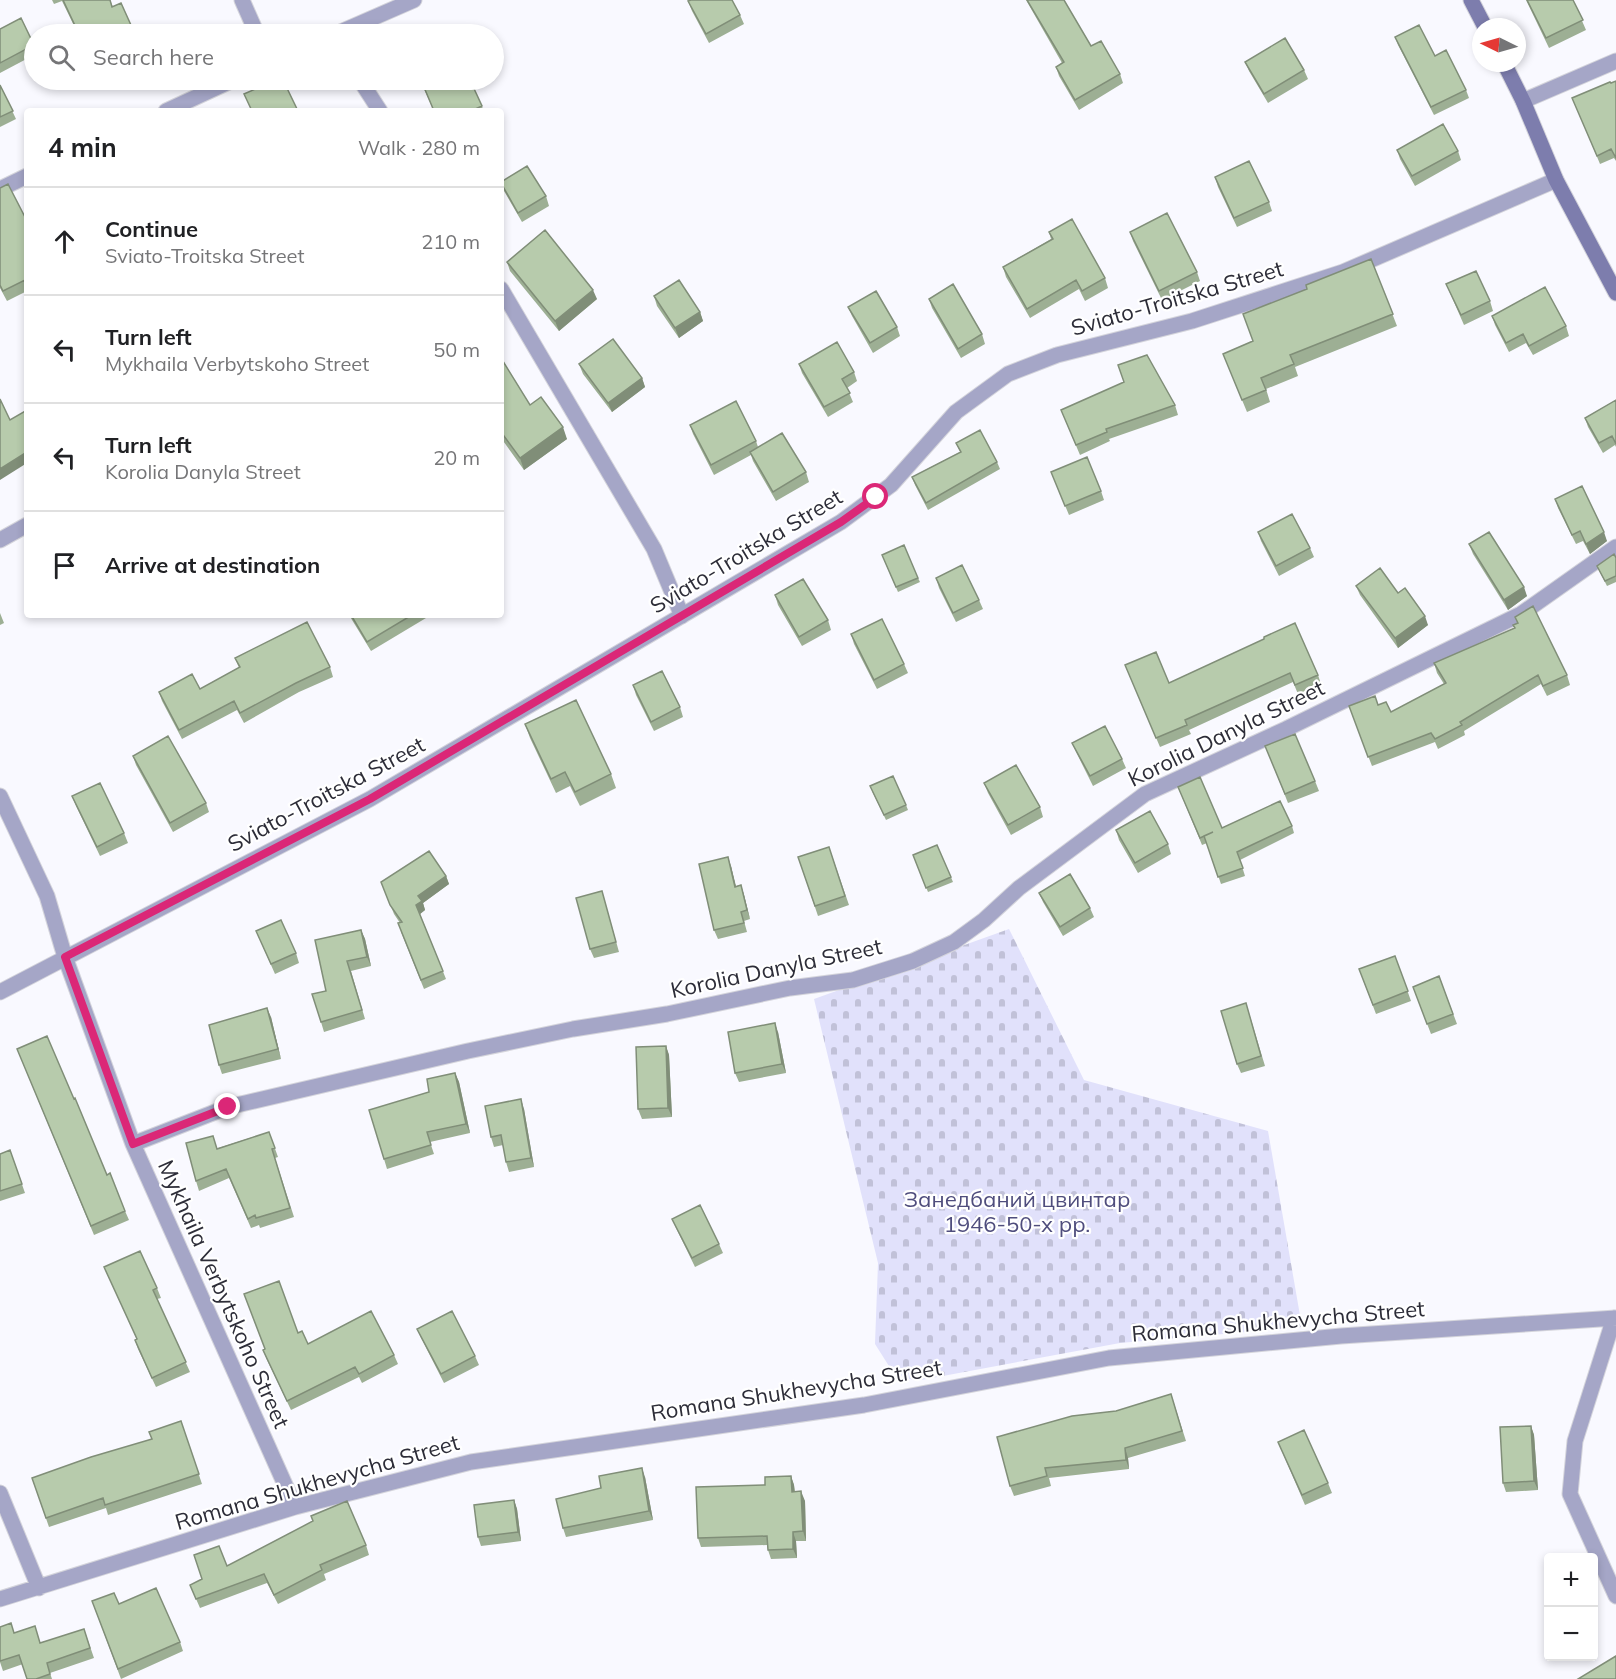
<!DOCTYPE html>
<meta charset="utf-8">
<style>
body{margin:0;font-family:Mulish,sans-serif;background:#f2f2f2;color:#202124}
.controls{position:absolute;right:18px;bottom:18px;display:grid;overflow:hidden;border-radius:6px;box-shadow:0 3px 9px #0003}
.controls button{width:54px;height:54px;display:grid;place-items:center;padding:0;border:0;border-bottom:2px solid #e0e0e0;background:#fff;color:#202124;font:30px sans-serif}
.compass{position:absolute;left:1472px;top:18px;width:54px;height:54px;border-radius:50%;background:#fff;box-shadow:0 3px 9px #0003;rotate:275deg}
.stop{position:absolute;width:18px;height:18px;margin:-14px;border:4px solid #db2777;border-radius:50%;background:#fff}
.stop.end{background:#db2777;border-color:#fff;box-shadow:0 2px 6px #0008}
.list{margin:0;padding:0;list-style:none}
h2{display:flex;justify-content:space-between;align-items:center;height:78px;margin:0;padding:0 24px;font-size:26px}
h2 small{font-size:20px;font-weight:400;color:#757577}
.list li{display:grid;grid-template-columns:39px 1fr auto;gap:18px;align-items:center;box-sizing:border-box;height:108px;padding:0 24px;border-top:2px solid #e0e0e0}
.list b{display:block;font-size:22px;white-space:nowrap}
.list p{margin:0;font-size:20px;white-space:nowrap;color:#757577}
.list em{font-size:20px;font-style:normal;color:#757577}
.icon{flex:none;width:33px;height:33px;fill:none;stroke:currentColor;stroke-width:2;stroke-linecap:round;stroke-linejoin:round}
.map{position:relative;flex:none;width:1616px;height:1679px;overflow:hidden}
.search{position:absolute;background:#fff;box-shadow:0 3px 9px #0003;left:24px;top:24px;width:480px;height:66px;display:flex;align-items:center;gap:15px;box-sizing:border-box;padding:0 21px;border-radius:33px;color:#757577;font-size:22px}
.panel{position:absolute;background:#fff;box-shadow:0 3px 9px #0003;left:24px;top:108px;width:480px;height:510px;border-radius:6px}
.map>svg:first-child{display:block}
.cemetery{fill:url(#cemetery-stones)}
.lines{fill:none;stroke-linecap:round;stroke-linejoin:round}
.street-casing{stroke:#d4d4db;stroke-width:17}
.secondary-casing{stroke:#d4d4db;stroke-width:17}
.street{stroke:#a5a6c7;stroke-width:15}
.secondary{stroke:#7d7dad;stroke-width:15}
.wall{fill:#9daf94}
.shaded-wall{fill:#808e78}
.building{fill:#b7cbac;stroke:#808e78;stroke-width:1.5}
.route{stroke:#db2777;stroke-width:8}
.labels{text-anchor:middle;stroke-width:4.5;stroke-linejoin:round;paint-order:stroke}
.street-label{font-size:22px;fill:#2d2d38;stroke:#fff}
.park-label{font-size:22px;fill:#4f4d7d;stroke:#fff}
</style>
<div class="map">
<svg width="1616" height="1679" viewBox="0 0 1616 1679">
<defs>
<pattern id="cemetery-stones" width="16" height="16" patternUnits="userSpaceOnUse" patternTransform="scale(1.5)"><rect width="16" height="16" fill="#e1e1fb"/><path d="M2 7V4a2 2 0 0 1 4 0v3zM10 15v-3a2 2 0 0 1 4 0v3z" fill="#c1c1d8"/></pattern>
</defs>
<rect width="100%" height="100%" fill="#f9f9ff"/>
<path class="cemetery" d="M1009,929L1084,1080L1268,1131L1302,1327L1120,1343L916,1381L894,1374L875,1344L878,1263L814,999Z"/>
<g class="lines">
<defs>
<path id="street" d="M242,0L257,34
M336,34L414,0
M360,80L380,111
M1523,101L1616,61
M166,111L233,80
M0,189L27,176
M501,289L654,549L682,616
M0,540L27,525
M0,796L47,896L65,957L133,1144L295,1507
M0,992L370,799L841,522L891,485L956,412L1008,374L1057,355L1192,321L1343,272L1556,180
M133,1144L228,1107L468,1051L573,1029L667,1014L790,988L853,980L913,961L954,942L984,920L1019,888L1145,794L1286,729L1521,614L1616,547
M1614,1318L1575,1441L1570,1494L1616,1596
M0,1493L39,1588
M0,1599L295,1507L471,1462L864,1405L1109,1358L1341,1336L1616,1318"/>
<path id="secondary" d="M1471,0L1485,27
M1504,63L1523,101L1556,180L1616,293"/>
</defs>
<use href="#street" class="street-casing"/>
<use href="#secondary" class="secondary-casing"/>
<use href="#street" class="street"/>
<use href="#secondary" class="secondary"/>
</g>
<path class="wall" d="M52,0H110L113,7L135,34H78L62,1L54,4Z
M1026,0H1064L1091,46L1120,74L1123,83L1079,110L1059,76L1056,67L1062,63Z
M1526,0H1573L1586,30L1549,48Z
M688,1L740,15L744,24L709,43L692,11Z
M0,29L34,44V55L0,73Z
M1395,37L1466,90L1469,98L1434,115L1398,45Z
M1245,62L1304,70L1308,79L1268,103L1249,71Z
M99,80H108L100,83Z
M420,80H470L484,111H434Z
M1616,81V161L1614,158L1600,164L1576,106Z
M0,85L16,119L0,127Z
M1397,150L1458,151L1461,160L1415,186L1400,159Z
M1215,177L1269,202L1272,211L1237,227L1218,187Z
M501,184L546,196L549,206L522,222L504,191Z
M0,188L25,217L27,216V291L7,301L0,288Z
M1049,232L1105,278L1108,288L1085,301L1079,289L1030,318L1006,277L1003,267L1051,239Z
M1130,232L1197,272L1200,281L1162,300L1133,241Z
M1371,259L1397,326L1295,367L1298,376L1266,389L1270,402L1247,412L1223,354L1253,341L1307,289Z
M507,262L597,299L559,331L510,271Z
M1446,284L1490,301L1493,311L1464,325Z
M654,296L700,312L703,321L679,338L657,306Z
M929,299L982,334L985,344L961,358L932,308Z
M848,307L897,327L900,336L873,353L852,316Z
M1492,316L1566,326L1569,336L1533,355L1526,343L1509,352L1495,325Z
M501,358L530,405L567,439L524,470L501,438Z
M579,364L642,378L645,387L612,412L583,374Z
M799,364L854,372L857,381L847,388L853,402L828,417L802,373Z
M1616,400V447L1615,445L1603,453L1588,427L1585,418Z
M1175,405L1178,415L1109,439L1110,441L1080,455L1061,410Z
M690,425L756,441L758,447L806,472L809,482L776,501L753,461L751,455L714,475L693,434Z
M956,443L997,462L1000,469L928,510L915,485L912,477L960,452Z
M1051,472L1101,491L1104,500L1069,515Z
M1555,499L1607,541L1590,554L1583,541L1576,544L1558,508Z
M1258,532L1310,548L1314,557L1279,576L1261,541Z
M1469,544L1527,596L1508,610L1473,554Z
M1616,558V582L1607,586L1597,566Z
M884,560L918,578L920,582L898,592Z
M936,578L979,600L983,609L956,622L939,588Z
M1356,586L1398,593L1428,625L1398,648L1360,595Z
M775,595L828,620L831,630L802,646L778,605Z
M0,613L4,623L0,625Z
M349,615H431L371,651Z
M1515,617L1567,675L1570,685L1547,696L1541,684L1464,731L1465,735L1438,749L1435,742L1372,766L1349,706L1378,705L1391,712L1444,684L1437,673L1434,663L1514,628L1517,623Z
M851,634L904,664L908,673L877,689L854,644Z
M1264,639L1318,675L1321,684L1298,694L1293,682L1189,730L1191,734L1160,747L1125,665L1169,683Z
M235,658L330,667L333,677L299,692L244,723L237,710L182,739L162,701L159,692L200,689L239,668Z
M633,685L680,707L683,717L654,731L636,695Z
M525,724L611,774L616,788L580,806L570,786L556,793L530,738Z
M1072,743L1122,759L1126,768L1093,786L1076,752Z
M1269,755L1315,781L1319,791L1288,803Z
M133,756L206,803L209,812L173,832L136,765Z
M984,783L1040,807L1043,817L1011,835L988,793Z
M1178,787L1222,828L1292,826L1294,833L1240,860L1245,876L1221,884L1207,843L1202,845Z
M872,791L906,805L908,810L886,820Z
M72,796L124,833L128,843L100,856L76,806Z
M1116,830L1168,844L1171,854L1138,873L1119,840Z
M937,845L953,882L928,892L913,855Z
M829,847L849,905L818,916L798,857Z
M731,866L736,886L741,885L744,895L750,919L744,921L747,932L718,939L714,930Z
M446,876L449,884L423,903L425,910L420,914L446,979L424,989L401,932L400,923L394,914L381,882Z
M602,891L619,952L594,958L590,949Z
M1039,893L1090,908L1094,917L1063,936L1043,902Z
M361,930L365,939L371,966L351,971L365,1019L324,1032L321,1022Z
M256,931L296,953L299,963L275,974Z
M1395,956L1411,1001L1376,1014L1359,969Z
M1439,976L1457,1024L1431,1034L1413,987Z
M1246,1003L1265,1066L1241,1073L1237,1064Z
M271,1017L281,1059L222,1074L219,1065Z
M778,1032L786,1073L739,1082L735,1073Z
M666,1046L669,1055L672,1117L642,1119L638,1109Z
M17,1049L107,1175L125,1211L129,1220L94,1235Z
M455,1073L459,1082L470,1133L430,1142L434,1154L387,1169L384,1159L429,1092Z
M524,1109L534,1167L509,1172L506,1162L503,1145L494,1147L491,1137Z
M269,1132L278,1157L275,1158L294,1217L260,1228L259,1225L251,1228L229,1178L199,1191L196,1181L218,1148Z
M10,1150L25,1193L0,1201V1154Z
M672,1219L719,1244L723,1253L695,1267L676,1228Z
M104,1267L157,1288L161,1298L157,1299L190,1372L156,1387L138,1349L135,1340L137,1339Z
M417,1329L475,1356L479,1365L444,1383L421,1338Z
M298,1333L308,1344L394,1355L398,1364L362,1383L359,1377L291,1410L267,1360L263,1350Z
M1171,1394L1186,1441L1128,1458L1129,1469L1049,1478L1051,1486L1014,1496L1010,1486L1116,1411Z
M181,1421L202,1484L108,1515L106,1508L49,1527L32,1478L152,1439Z
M1531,1426L1534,1435L1538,1490L1506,1492L1503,1483Z
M1278,1442L1328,1483L1332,1493L1305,1505Z
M791,1476L794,1485L795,1491L805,1501L806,1541H796L797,1558L771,1559L768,1550L767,1545L701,1547L698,1538L765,1485Z
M645,1477L653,1520L566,1537L563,1528L601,1488Z
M514,1500L517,1509L521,1541L481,1546L478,1537Z
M366,1545L369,1555L324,1574L326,1580L278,1604L267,1583L200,1608L190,1585L227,1566Z
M92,1601L119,1604L180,1642L183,1651L121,1679Z
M0,1627L40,1643L84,1629L94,1658L50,1673L52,1679H27L23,1664L3,1671L0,1662Z"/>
<path class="shaded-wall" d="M593,290L597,299L559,331L555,321Z
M700,312L703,321L679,338L675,328Z
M642,378L645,387L612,412L608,403Z
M563,427L567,439L524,470L520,458Z
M27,452V463L0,480V469Z
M1604,532L1607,541L1590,554L1586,544Z
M1524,587L1527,596L1508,610L1504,600Z
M1425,616L1428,625L1398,648L1395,638Z
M728,857L731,866L738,896L735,887Z
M446,876L449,884L423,903L425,910L420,914L416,905L418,896Z
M741,885L744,895L750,919L747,910Z
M361,930L365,939L371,966L367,957Z
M267,1008L271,1017L281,1059L278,1049Z
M775,1023L778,1032L786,1073L782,1064Z
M666,1046L669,1055L672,1117L668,1108Z
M455,1073L459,1082L470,1133L466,1124Z
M521,1099L524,1109L534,1167L531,1158Z
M1531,1426L1534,1435L1538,1490L1534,1481Z
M1125,1448L1128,1458L1129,1469L1126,1460Z
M642,1468L645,1477L653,1520L649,1511Z
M791,1476L794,1485L795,1501L792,1492Z
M801,1491L805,1501L806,1541L803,1531Z
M514,1500L517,1509L521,1541L518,1532Z
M793,1532L796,1541L797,1558L793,1549Z"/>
<path class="building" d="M63,0H110L112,7L121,3L135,34H79Z
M691,0H732L740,15L706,34L688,1Z
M1027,0H1064L1091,46L1101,41L1120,74L1075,100L1056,67L1064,62Z
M1527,0H1573L1583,20L1546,38Z
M21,18L34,45L0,63V29Z
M1419,25L1435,56L1446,50L1466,90L1431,107L1395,37Z
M1285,38L1304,70L1264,94L1245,62Z
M276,80H283L298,111H252L244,94Z
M421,80H470L482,106L471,111H434Z
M1616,81V158L1611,149L1597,156L1572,98L1610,82L1611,83Z
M0,85L13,111L0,117Z
M1443,124L1458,151L1412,176L1397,150Z
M1249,161L1269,202L1234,218L1215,177Z
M527,166L546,196L518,213L501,183V182Z
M8,184L25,217L27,216V284L25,280L3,291L0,285V188Z
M1167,213L1197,272L1159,291L1130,232Z
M1072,219L1105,278L1082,291L1076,280L1027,309L1003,267L1053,239L1049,232Z
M545,230L593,290L555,321L507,262Z
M1371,259L1393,314L1290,355L1294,364L1261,378L1266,390L1242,400L1223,354L1253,341L1243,314L1307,289L1306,285Z
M1476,271L1490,301L1461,315L1446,284Z
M679,280L700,312L675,328L654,296Z
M953,284L982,334L958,349L929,299Z
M1545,287L1566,326L1529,346L1523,334L1506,343L1492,316Z
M876,291L897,327L870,343L848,307Z
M613,339L642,378L608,403L579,364Z
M837,342L854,372L842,379L850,393L824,407L799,364Z
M1147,355L1175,405L1106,429L1107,432L1076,445L1061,410L1124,382L1118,365Z
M501,358L530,405L541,397L563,427L520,458L501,432Z
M0,399L10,420L27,410V452L0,469Z
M1616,400V444L1612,436L1599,443L1585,418Z
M736,401L756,441L711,465L690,425Z
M980,430L997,462L926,503L912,477L961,452L956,443Z
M782,433L806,472L773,492L750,452Z
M1087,457L1101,491L1065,506L1051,472Z
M1582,486L1604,532L1586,544L1580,531L1572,535L1555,499Z
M1292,514L1310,548L1276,566L1258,532Z
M1489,532L1524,587L1504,600L1469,544Z
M904,545L918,578L896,587L882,555Z
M1614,554L1616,558V576L1605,581L1597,566Z
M962,565L979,600L953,613L936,578Z
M1380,568L1398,593L1405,588L1425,616L1395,638L1356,586Z
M803,579L828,620L799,637L775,595Z
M1533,606L1567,675L1543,686L1538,675L1460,722L1462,725L1435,739L1431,733L1368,757L1349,706L1375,696L1378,705L1386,702L1391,712L1446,683L1434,663L1515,628L1513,625L1518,623L1515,617Z
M351,615H412L367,642Z
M882,619L904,664L874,680L851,634Z
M307,622L330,667L296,683L240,713L234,701L179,730L159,692L192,674L200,689L240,667L235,658Z
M1295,623L1318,675L1295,685L1290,673L1185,720L1187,725L1156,738L1125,665L1156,652L1169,683L1264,639V637Z
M662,671L680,707L651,722L633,685Z
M576,700L611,774L575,792L565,772L551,779L525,724Z
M1105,726L1122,759L1090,776L1072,743Z
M1295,734L1315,781L1285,794L1265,746Z
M168,736L206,803L170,823L133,756Z
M1016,765L1040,807L1008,825L984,783Z
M893,776L906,805L884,815L870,786Z
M1200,777L1222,828L1280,801L1292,826L1237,852L1243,868L1218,877L1204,836L1213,832L1200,838L1178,787Z
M100,783L124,833L97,847L72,796Z
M1150,811L1168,844L1135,863L1116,830Z
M937,845L951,877L926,888L913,855Z
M829,847L845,896L815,906L798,857Z
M429,851L446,876L418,896L422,901L416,905L443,971L421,980L398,923L402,922L390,905L381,882Z
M728,857L735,887L741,885L747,910L741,912L744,923L714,930L699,864Z
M1070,874L1090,908L1060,927L1039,893Z
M602,891L616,942L590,949L576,898Z
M281,920L296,953L271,964L256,931Z
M361,930L367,957L347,961L362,1010L321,1022L312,994L326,991L315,940Z
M1395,956L1408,991L1373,1005L1359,969Z
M1439,976L1453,1014L1427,1024L1413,987Z
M1246,1003L1261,1056L1237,1064L1221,1011Z
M267,1008L278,1049L219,1065L209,1025Z
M775,1023L782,1064L735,1073L728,1032Z
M47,1036L74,1099L75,1098L107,1175L110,1173L125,1211L91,1226L17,1049Z
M666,1046L668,1108L638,1109L636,1047Z
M455,1073L466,1124L427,1132L431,1145L384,1159L369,1110L429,1092L427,1079Z
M521,1099L531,1158L506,1162L501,1135L491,1137L485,1106Z
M269,1132L275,1148L272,1149L290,1208L256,1218L255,1215L248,1219L226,1169L196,1181L186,1143L213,1136L217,1149Z
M10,1150L22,1184L0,1191V1154Z
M700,1205L719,1244L692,1258L672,1219Z
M140,1251L157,1288L153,1290L186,1362L152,1378L135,1340L137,1339L104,1267Z
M279,1281L298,1333L302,1331L308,1344L371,1311L394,1355L359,1374L355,1367L287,1401L263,1350L265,1349L244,1294Z
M452,1311L475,1356L441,1374L417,1329Z
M1171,1394L1182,1431L1125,1448L1126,1460L1045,1468L1047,1476L1010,1486L997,1437L1072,1416L1116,1411Z
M181,1421L199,1474L105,1505L103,1498L46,1518L32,1478L91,1457L152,1439L149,1432Z
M1531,1426L1534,1481L1503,1483L1500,1427Z
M1304,1430L1328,1483L1302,1495L1278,1442Z
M642,1468L649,1511L563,1528L556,1499L601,1488L599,1476Z
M791,1476L792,1492L801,1491L803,1531L793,1532V1549L768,1550L767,1536L698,1538L696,1487L765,1485V1477Z
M514,1500L518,1532L478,1537L474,1505Z
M347,1501L366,1545L320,1565L322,1570L274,1595L264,1574L196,1599L190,1585L202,1579L194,1555L219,1546L227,1566L313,1521L311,1516Z
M156,1588L180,1642L118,1669L92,1601L114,1593L119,1604Z
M11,1623L14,1633L35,1626L40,1643L84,1629L90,1648L47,1663L50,1674L36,1679H27L19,1655L0,1661V1627Z
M1616,1656V1679H1578Z"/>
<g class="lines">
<path class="route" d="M228,1107L133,1144L65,957L370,799L841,522L876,497"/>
</g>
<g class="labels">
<g class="street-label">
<text transform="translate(1177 298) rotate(-16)" y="8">Sviato-Troitska Street</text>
<text transform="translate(746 551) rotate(-31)" y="8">Sviato-Troitska Street</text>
<text transform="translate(1226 733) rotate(-26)" y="8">Korolia Danyla Street</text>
<text transform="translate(326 794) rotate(-28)" y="8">Sviato-Troitska Street</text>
<text transform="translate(776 968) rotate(-12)" y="8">Korolia Danyla Street</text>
<text transform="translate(224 1294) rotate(66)" y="8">Mykhaila Verbytskoho Street</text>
<text transform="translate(1278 1321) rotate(-5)" y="8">Romana Shukhevycha Street</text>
<text transform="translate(796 1390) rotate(-9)" y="8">Romana Shukhevycha Street</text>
<text transform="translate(317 1482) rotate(-16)" y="8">Romana Shukhevycha Street</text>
</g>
<g class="park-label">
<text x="1017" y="1207">Занедбаний цвинтар<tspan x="1017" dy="25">1946-50-х рр.</tspan></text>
</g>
</g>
</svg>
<div class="controls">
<button>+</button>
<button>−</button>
</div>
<svg class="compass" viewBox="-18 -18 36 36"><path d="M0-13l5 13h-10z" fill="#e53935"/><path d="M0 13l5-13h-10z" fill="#757577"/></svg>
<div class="stop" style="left:876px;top:497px"></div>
<div class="stop end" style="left:228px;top:1107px"></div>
<div class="search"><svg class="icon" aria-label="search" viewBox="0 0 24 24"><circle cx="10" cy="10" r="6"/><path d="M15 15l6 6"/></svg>Search here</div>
<section class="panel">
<h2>4 min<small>Walk · 280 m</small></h2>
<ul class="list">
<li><svg class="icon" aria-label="ahead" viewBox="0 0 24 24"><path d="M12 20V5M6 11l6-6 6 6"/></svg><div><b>Continue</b><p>Sviato-Troitska Street</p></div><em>210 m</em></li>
<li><svg class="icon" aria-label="left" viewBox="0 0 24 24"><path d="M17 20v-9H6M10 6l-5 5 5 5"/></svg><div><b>Turn left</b><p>Mykhaila Verbytskoho Street</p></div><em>50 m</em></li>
<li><svg class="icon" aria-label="left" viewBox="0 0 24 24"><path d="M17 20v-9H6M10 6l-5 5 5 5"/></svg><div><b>Turn left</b><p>Korolia Danyla Street</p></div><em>20 m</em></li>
<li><svg class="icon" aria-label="arrive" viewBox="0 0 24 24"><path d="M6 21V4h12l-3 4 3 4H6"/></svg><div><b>Arrive at destination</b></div></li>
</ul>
</section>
</div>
